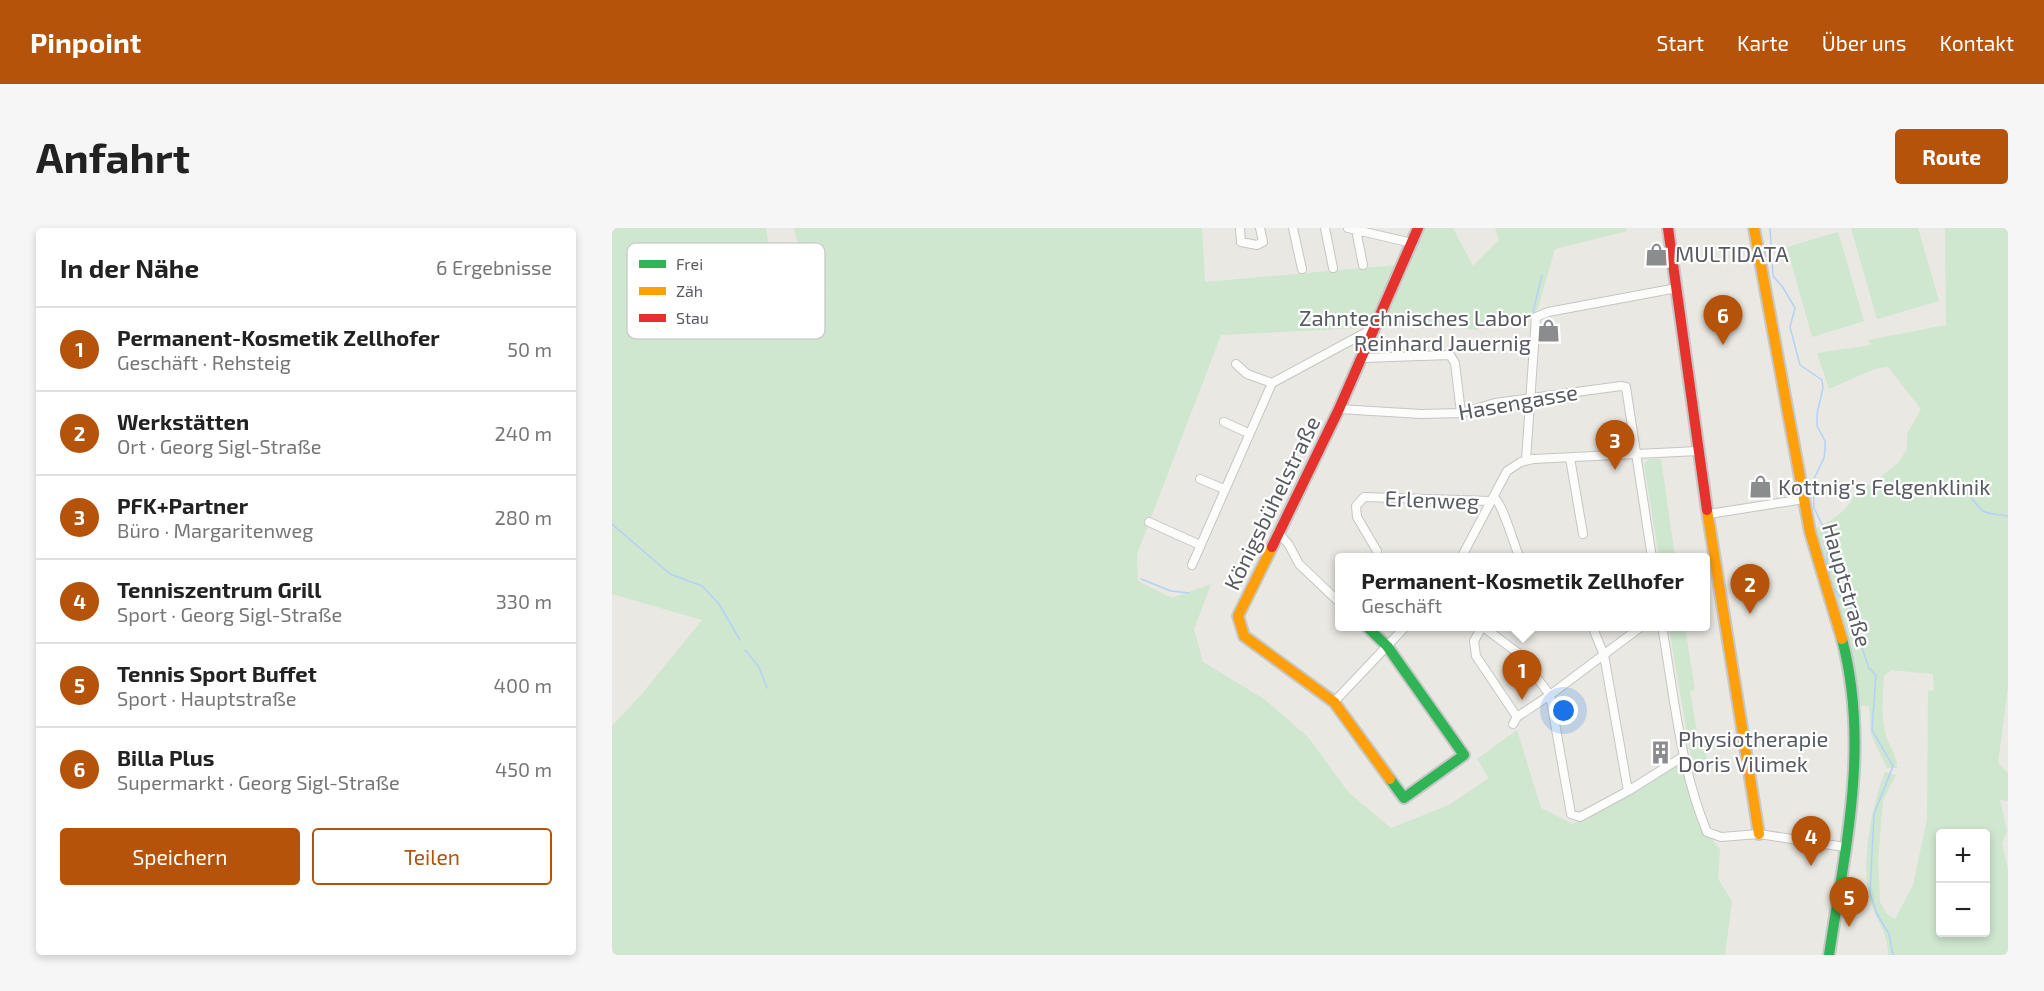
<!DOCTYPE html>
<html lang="de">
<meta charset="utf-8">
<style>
body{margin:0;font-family:"Exo 2",sans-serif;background:#f6f6f6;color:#222}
.controls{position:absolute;right:18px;bottom:18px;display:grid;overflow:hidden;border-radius:6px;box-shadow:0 3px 9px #0003}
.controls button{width:54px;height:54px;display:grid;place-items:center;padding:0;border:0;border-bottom:2px solid #e0e0e0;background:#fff;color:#222;font:30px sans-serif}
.you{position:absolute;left:952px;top:483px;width:21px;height:21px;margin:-15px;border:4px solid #fff;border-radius:50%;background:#1a73e8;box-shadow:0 0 0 9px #1a73e833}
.badge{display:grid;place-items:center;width:39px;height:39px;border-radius:50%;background:#b45309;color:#fff;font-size:20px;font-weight:700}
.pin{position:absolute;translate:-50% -50px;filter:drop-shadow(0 2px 3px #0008)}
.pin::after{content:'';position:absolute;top:32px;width:21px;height:18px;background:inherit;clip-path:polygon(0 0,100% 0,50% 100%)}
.popup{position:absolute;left:723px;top:325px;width:375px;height:78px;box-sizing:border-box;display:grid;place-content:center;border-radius:6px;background:#fff;filter:drop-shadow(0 2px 4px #0005);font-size:20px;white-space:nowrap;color:#767676}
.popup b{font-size:22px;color:#222}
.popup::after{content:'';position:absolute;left:50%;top:100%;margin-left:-12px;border:12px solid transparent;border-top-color:#fff}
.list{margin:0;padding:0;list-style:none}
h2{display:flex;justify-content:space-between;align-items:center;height:78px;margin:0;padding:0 24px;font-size:26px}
h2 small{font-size:20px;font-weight:400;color:#767676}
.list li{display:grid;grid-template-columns:39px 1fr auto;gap:18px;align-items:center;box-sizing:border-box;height:84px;padding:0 24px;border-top:2px solid #e0e0e0}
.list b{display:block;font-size:22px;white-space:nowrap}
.list p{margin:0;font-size:20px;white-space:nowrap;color:#767676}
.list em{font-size:20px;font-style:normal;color:#767676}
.actions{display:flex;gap:12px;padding:18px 24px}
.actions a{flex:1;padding:14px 0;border:2px solid #b45309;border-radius:6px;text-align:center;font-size:21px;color:#b45309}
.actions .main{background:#b45309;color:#fff}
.map{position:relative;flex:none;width:1396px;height:727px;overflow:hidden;border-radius:6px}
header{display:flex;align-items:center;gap:36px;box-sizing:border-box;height:84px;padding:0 30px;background:#b45309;color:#fff}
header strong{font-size:28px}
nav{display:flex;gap:33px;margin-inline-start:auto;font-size:21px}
.intro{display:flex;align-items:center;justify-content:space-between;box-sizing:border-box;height:144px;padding:0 36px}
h1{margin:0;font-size:42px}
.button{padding:15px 27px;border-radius:6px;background:#b45309;color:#fff;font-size:21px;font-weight:700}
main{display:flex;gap:36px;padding:0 36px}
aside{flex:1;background:#fff;border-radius:6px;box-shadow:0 3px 9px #0003}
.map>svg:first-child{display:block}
.green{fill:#cfe6cf;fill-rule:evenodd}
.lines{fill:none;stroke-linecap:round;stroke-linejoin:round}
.stream{stroke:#b3d2f6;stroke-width:1.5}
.street-casing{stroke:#c5c6c4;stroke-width:10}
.fast-casing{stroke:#c6c7c6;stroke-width:14}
.slow-casing{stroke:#c6c7c6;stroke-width:14}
.jam-casing{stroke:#c6c7c6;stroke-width:14}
.street{stroke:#fcfcfb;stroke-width:8}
.fast{stroke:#30b455;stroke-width:10}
.slow{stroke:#ff9f0a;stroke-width:10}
.jam{stroke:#e5322d;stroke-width:10}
.labels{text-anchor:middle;stroke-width:4.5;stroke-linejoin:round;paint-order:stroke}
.poi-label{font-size:22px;fill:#585b61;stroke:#fff;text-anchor:start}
.street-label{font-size:22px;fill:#585b61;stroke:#fff}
.key{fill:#fff;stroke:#cdced0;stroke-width:1.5}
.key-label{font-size:16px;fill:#585b61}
</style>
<header>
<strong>Pinpoint</strong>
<nav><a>Start</a><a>Karte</a><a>Über uns</a><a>Kontakt</a></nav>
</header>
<div class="intro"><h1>Anfahrt</h1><a class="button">Route</a></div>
<main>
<aside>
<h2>In der Nähe<small>6 Ergebnisse</small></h2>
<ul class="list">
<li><span class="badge">1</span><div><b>Permanent-Kosmetik Zellhofer</b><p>Geschäft · Rehsteig</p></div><em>50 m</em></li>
<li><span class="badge">2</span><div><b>Werkstätten</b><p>Ort · Georg Sigl-Straße</p></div><em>240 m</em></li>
<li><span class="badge">3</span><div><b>PFK+Partner</b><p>Büro · Margaritenweg</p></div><em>280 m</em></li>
<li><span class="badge">4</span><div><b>Tenniszentrum Grill</b><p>Sport · Georg Sigl-Straße</p></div><em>330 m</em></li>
<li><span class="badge">5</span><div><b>Tennis Sport Buffet</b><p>Sport · Hauptstraße</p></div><em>400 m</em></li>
<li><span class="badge">6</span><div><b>Billa Plus</b><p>Supermarkt · Georg Sigl-Straße</p></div><em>450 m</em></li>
</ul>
<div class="actions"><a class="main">Speichern</a><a>Teilen</a></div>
</aside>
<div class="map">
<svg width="1396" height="727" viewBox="0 0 1396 727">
<rect width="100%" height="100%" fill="#e9e8e2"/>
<path class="green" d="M0,0H154L158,25L215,65L205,34L185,14L182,0H590L593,54L796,36L811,0H841L861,38L887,12L883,0H1014L1015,3L943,21L926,80L919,90L885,88L865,102L813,97L609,107L525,326L526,353L560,370L599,356L582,401L591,434L652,471L696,509L737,565L779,600L837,577L877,550L865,531L905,502L929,580L961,596L1070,533L1091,601L1108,621L1106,651L1120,673L1113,727H0V498L29,467L90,392L0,366Z
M1239,0H1306L1327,73L1265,91Z
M1333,0H1396V459L1386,535L1396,545V573L1388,572L1395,603L1390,616L1396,642V727H1276C1278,707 1261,688 1257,669C1249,634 1260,577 1273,544L1284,547L1271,572L1266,633L1268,674L1275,686L1283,691L1301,657L1315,591L1316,463L1322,462L1321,446L1279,442L1272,448C1271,468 1268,487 1274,507C1277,518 1285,526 1285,539L1289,540H1275L1259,507L1257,478H1248L1239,420L1212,345L1202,301C1223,291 1239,282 1245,258L1259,257L1287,234L1295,221V206L1309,181L1276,139L1262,141L1217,161L1205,125L1259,117L1256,112L1334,97ZM1328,606H1374V704H1328Z
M1226,4L1252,93L1200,109L1175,19Z
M1037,231H1049L1063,329H1047L1032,236Z
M1057,399H1073L1083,462L1078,463L1086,509L1101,508L1103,521L1094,523L1097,543L1082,547Z"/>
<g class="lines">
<path class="stream" d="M1158,0L1161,48L1170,58L1183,80L1178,99L1188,137L1210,152L1211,160L1205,186V198L1213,213V222L1212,230L1201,253L1202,280L1215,307V337L1220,357L1226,367L1237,373L1241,386V401L1245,406L1257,440L1264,447L1260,502L1281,538L1262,586L1258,665L1265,686L1277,706L1281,727
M921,84L930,47
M1364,252V260L1358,268C1373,288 1371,284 1396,288
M0,296L58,346L90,358L107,376L128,412
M529,351L559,363L577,365
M133,422L147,439L155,460"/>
<defs>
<path id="street" d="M628,0L629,14L645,17L651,14L648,0
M681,0L690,41
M713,0L721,40
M736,0L800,15
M744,2L751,37
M751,130L838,127L843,135L849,185
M624,136L635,146L660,155
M727,181L809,186L849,185L883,175L1009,158L1014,159L1040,330
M612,194L636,205
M958,230L971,306
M914,232L924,89L936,84L1065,60
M588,251L612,261
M881,269C891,274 901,316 908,330
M1097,286L1192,271
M537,294L588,317
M666,304L677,317L687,336L727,374
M765,323L745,289L744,278L752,269L878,273
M849,330L895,243L909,234L921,231L1086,223
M580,337L660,155L762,100
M870,398L906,425L938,467L959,586L968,589L1016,563L1072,528
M980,398L992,427L1016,563
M1050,398C1062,467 1068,539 1095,604L1109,609L1147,606L1233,619
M870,399L862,413L864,428L905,489
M722,474L794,398
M901,496L905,489L938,467L1030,398"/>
<path id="fast" d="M754,398L775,418L852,527L792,570L778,551
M1217,727C1233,621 1258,517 1230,411"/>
<path id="slow" d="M1142,0L1198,304L1230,411
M1095,282L1147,606
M660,319L626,388L632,408L722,474L778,551"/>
<path id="jam" d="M1056,0L1095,282
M660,319L727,181L806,0"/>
</defs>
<use href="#street" class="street-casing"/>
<use href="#fast" class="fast-casing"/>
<use href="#slow" class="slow-casing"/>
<use href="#jam" class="jam-casing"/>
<use href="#street" class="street"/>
<use href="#fast" class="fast"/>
<use href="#slow" class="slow"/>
<use href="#jam" class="jam"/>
</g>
<defs>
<symbol id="shop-bare" viewBox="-9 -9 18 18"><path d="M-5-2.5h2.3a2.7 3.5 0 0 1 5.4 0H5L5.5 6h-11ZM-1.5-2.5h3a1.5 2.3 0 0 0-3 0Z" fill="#8b8c8e" stroke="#fff" stroke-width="2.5" paint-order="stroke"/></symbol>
<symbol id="building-bare" viewBox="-9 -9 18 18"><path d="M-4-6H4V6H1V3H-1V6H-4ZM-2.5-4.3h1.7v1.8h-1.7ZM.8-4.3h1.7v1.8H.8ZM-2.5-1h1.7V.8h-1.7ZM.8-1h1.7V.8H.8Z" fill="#8b8c8e" stroke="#fff" stroke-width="2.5" paint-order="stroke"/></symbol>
</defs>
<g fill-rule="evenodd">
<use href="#shop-bare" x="1028" y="10" width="33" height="33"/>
<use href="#shop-bare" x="920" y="86" width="33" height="33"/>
<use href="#shop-bare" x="1132" y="242" width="33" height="33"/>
<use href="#building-bare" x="1032" y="508" width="33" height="33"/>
</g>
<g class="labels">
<g class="poi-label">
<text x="1063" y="34">MULTIDATA</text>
<text x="919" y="98" text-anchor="end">Zahntechnisches Labor<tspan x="919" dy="25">Reinhard Jauernig</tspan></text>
<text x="1166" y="267">Kottnig's Felgenklinik</text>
<text x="1066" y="519">Physiotherapie<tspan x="1066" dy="25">Doris Vilimek</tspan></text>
</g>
<g class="street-label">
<text transform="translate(906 174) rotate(-10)" y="8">Hasengasse</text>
<text transform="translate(820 272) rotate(2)" y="8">Erlenweg</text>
<text transform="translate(660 275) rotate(-64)" y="8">Königsbühelstraße</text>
<text transform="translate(1235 357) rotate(74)" y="8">Hauptstraße</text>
</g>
</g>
<rect x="15" y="15" width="198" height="96" rx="9" class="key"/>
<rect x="27" y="32" width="27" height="8" fill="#30b455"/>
<rect x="27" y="59" width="27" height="8" fill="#ff9f0a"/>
<rect x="27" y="86" width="27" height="8" fill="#e5322d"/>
<g class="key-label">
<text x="64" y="42">Frei</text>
<text x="64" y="69">Zäh</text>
<text x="64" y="96">Stau</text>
</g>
</svg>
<div class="controls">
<button>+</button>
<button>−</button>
</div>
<div class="you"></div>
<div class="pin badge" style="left:910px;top:472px">1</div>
<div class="popup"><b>Permanent-Kosmetik Zellhofer</b>Geschäft</div>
<div class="pin badge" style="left:1138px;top:386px">2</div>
<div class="pin badge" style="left:1003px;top:242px">3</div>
<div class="pin badge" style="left:1199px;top:638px">4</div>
<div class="pin badge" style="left:1237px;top:699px">5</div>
<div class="pin badge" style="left:1111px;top:117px">6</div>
</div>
</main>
